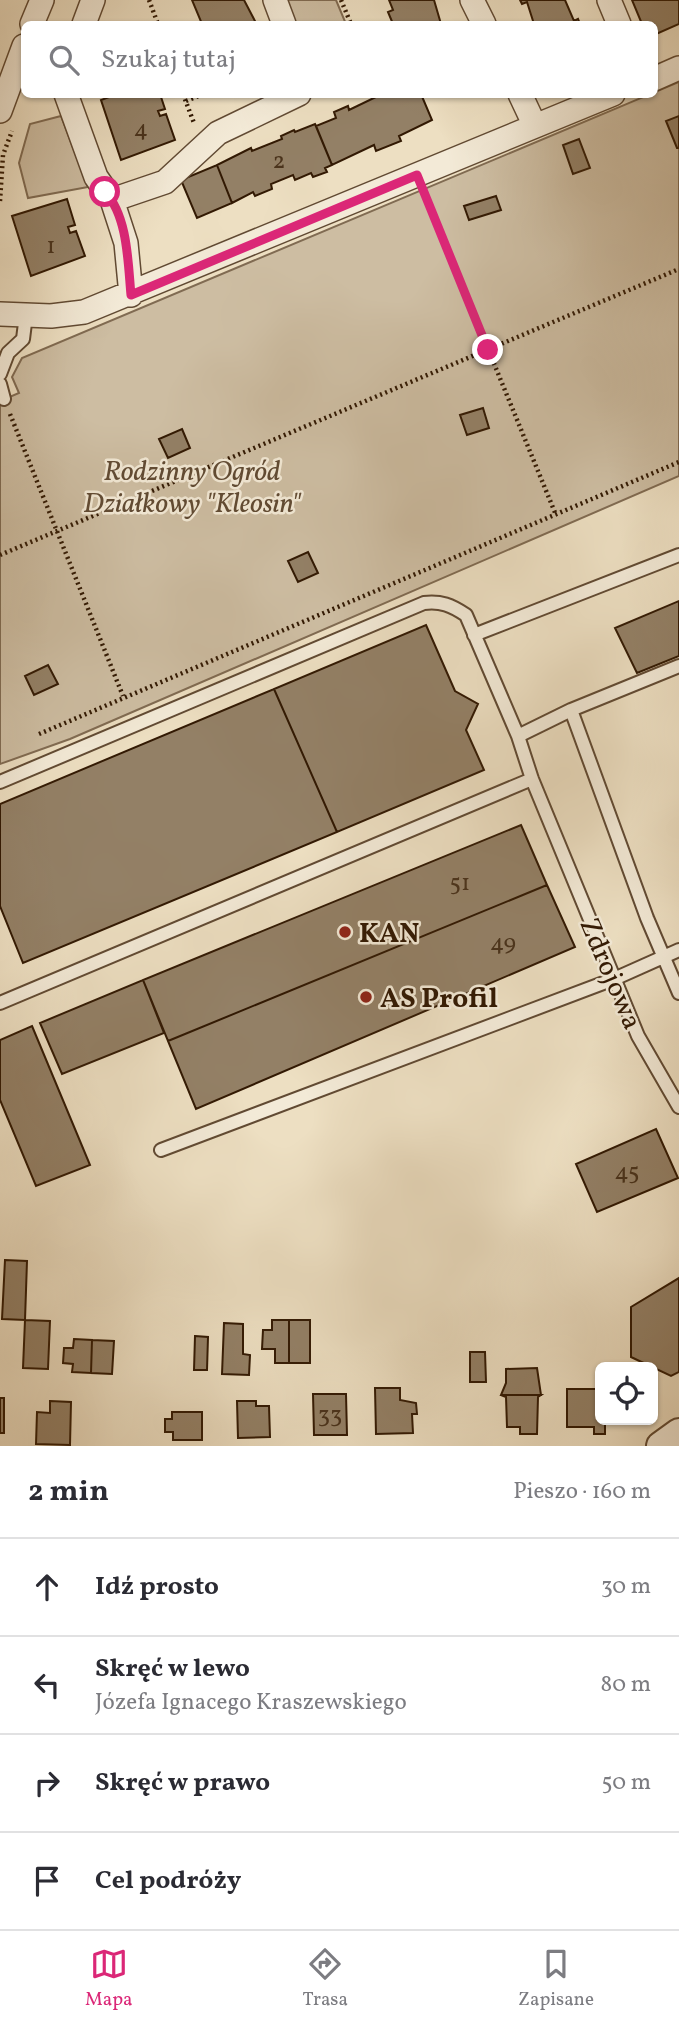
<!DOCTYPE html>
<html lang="pl">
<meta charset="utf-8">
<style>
body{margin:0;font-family:Vollkorn,serif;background:#f7f7f7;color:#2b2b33}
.controls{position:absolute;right:21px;bottom:21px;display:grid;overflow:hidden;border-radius:10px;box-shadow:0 2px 5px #0004}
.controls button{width:63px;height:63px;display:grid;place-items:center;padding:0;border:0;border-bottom:2px solid #e1e1e2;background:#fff;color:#2b2b33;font:35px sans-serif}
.stop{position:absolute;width:21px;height:21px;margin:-16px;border:5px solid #db2777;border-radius:50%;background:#fff}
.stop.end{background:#db2777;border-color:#fff;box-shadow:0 2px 7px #0008}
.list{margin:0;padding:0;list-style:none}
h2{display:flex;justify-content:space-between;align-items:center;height:91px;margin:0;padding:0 28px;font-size:30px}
h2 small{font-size:23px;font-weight:400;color:#7c7c81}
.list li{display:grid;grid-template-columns:46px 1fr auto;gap:21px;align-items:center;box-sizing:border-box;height:98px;padding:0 28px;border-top:2px solid #e1e1e2}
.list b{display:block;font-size:26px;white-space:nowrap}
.list p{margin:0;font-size:23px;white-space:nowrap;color:#7c7c81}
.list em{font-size:23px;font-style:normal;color:#7c7c81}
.icon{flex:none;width:38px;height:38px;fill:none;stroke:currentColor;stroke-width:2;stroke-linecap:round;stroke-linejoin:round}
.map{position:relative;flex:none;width:679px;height:1446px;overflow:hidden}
.search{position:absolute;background:#fff;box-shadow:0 2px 5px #0004;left:21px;right:21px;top:21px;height:77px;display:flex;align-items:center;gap:18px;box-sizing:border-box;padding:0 24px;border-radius:10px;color:#7c7c81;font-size:26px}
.sheet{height:483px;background:#fff}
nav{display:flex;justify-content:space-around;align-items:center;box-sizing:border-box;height:98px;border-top:2px solid #e1e1e2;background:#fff;font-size:19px;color:#7c7c81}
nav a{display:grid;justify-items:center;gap:4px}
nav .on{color:#db2777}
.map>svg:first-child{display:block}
.green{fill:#cdbda2;stroke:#806b52;stroke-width:2}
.building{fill:#938066;stroke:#321903;stroke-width:2}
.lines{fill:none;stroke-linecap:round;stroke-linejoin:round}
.service-casing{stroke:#614a33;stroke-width:16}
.minor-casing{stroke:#614a33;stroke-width:26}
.tertiary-casing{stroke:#614a33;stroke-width:32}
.path{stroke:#321903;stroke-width:4.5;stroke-dasharray:2 3.5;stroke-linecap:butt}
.service{stroke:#f3ead7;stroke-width:12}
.minor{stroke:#f3ead7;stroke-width:23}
.tertiary{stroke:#f3ead7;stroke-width:28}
.route{stroke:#db2777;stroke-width:9}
.poi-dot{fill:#8f2418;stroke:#f3ead7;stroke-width:2.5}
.labels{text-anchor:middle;stroke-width:5;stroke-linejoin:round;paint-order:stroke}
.number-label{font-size:24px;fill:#4a331c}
.park-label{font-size:28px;font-style:italic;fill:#604a33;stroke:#f3ead7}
.poi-label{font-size:28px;font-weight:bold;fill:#321903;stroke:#f3ead7;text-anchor:start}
.street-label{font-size:28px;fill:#321903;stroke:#f3ead7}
</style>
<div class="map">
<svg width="679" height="1446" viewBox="0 0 679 1446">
<rect width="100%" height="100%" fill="#eddfc2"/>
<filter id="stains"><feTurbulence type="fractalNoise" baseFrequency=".00286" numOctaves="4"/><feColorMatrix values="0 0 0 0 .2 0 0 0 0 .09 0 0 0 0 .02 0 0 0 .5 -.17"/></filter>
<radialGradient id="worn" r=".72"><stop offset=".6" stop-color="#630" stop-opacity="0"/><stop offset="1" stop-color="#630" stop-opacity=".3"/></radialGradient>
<path class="green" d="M285,0H336L346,24H295Z
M679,82V476L70,739L0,764V401L19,393L12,377L22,358Z
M61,116L88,187L28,198L19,163L30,124Z"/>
<path class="building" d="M192,0H244L256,23L202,24Z
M389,0H434L441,24H393L388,12L393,10Z
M520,0H565L574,21L578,19L580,24H534L527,2L522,4Z
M632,0H679V24L654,35V24H642Z
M117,94H160L165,109L158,111L160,116L166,114L175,140L121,160L101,100Z
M382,94H421L432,120L399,136L401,141L376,151L374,145L332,165L316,126L336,118L334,112L348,106L349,110Z
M679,116V148H677L666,121Z
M315,124L332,165L325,168L327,172L313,177L311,173L295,180L293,175L271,184L272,189L255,196L253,192L232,203L217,165L251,148L252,151L282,139L281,136L294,130L295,132Z
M579,139L590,168L573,174L563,145Z
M217,165L232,203L197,218L181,180Z
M496,196L501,210L469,220L464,206Z
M67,199L75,225L68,227L70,233L76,231L85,256L31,276L12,216Z
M483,408L489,428L467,435L460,415Z
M182,429L190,448L168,458L159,439Z
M308,552L318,573L298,582L288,561Z
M679,601V656L637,673L615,628Z
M426,625L455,691L478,704L466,730L484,770L337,832L274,689Z
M48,665L58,684L34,695L25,676Z
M274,689L337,832L23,963L0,906V804Z
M521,825L547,885L168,1041L143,980Z
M547,885L575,947L196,1109L168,1041Z
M143,980L164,1033L62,1074L40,1023Z
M32,1026L90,1165L36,1186L0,1100V1040Z
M656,1129L678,1178L597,1212L576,1164Z
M5,1260L27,1261L25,1320L2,1319Z
M679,1278V1372L671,1376L631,1357V1307Z
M25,1320L50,1321L48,1369L23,1368Z
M272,1320H289V1363H275V1349H262L263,1330H272Z
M289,1320H310V1363H289Z
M224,1323L243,1324V1354L250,1355L249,1375L222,1374Z
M195,1336L208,1337L207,1370H194Z
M74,1339L92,1340L91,1373L72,1372L73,1364L63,1363L64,1348H73Z
M92,1340L114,1341L112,1374L91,1373Z
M470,1352H485L486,1382H470Z
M537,1368L541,1395H501L506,1383V1369Z
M375,1388H400V1400L416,1403L417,1414H412L413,1433L376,1434Z
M567,1389H600V1420H605V1434H594V1427H567Z
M313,1394H346L347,1435H314Z
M501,1395H541L538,1397L537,1434H520V1427H507L506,1397Z
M0,1398H4V1433H0Z
M50,1401L71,1402L70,1445L36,1444L37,1412L50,1413Z
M237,1401H256V1406H269L270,1437L238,1438Z
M172,1412H202V1440H173V1432H165V1419H172Z"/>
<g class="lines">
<defs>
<path id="service" d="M0,374L8,353L23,339L26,315
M0,384L4,399
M474,635L679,555
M571,710L647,918L679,993
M518,736L571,710L679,666
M0,782L424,603C441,601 451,605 466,615L518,736L532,779L638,1036L679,1107
M0,1003L532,779
M161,1150L614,979L679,950"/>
<path id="minor" d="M275,0L284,24
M472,0L484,24
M609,0L619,24
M32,24L42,0
M84,24L93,0
M654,79L679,68
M66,94L96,177L112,200L126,243L131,295
M520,94L535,126
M0,111L24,46
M112,200L165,182L218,133L299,94
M0,314L51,316L84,312L613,94"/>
<path id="tertiary" d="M661,1446L679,1433"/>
</defs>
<use href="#service" class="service-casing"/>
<use href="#minor" class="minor-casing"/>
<use href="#tertiary" class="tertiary-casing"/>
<path class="path" d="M149,0L158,24
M341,0L351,24
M183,94L194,123
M186,101L203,94
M425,195L556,515
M0,201L3,155L12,131
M10,414L123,696
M0,555L679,269
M39,734L679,462"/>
<use href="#service" class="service"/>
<use href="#minor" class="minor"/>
<use href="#tertiary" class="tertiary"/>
</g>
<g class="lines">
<path class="route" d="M105,192C128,216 128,264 131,295L417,175L488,350"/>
</g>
<g class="poi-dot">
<circle cx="345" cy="932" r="7"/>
<circle cx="366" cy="997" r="7"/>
</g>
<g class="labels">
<g class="number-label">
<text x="141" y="136">4</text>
<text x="279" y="168">2</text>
<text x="51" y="253">1</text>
<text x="460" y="890">51</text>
<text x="503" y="950">49</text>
<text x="627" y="1179">45</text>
<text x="330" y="1422">33</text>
</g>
<g class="park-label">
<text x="192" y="480">Rodzinny Ogród<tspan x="192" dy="32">Działkowy "Kleosin"</tspan></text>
</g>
<g class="poi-label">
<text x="359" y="942">KAN</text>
<text x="380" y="1007">AS Profil</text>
</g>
<g class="street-label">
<text transform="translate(612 973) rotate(67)" y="10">Zdrojowa</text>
</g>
</g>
<rect width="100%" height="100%" filter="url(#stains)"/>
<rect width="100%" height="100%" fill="url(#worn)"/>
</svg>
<div class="controls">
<button><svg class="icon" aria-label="locate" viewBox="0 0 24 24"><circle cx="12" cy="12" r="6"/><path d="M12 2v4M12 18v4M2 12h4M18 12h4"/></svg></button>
</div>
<div class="stop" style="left:105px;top:192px"></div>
<div class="stop end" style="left:488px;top:350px"></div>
<div class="search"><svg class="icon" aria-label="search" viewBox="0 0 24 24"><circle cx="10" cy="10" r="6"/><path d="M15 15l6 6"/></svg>Szukaj tutaj</div>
</div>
<section class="sheet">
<h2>2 min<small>Pieszo · 160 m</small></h2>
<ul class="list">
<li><svg class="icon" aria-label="ahead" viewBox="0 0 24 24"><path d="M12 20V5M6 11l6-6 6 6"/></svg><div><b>Idź prosto</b></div><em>30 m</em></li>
<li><svg class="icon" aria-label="left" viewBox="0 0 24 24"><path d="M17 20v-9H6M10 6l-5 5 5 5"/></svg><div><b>Skręć w lewo</b><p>Józefa Ignacego Kraszewskiego</p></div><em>80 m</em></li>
<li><svg class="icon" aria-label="right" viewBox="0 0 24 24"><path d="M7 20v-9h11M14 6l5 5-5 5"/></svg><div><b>Skręć w prawo</b></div><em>50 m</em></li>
<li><svg class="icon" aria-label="arrive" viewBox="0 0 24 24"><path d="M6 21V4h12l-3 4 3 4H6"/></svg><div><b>Cel podróży</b></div></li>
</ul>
</section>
<nav>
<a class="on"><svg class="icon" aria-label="map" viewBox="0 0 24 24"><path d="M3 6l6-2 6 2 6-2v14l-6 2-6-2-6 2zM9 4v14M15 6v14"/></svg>Mapa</a>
<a><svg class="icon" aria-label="directions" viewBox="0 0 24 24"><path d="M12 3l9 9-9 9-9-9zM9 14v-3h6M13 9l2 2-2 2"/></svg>Trasa</a>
<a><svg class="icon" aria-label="saved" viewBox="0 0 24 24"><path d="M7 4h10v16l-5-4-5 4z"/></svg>Zapisane</a>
</nav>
